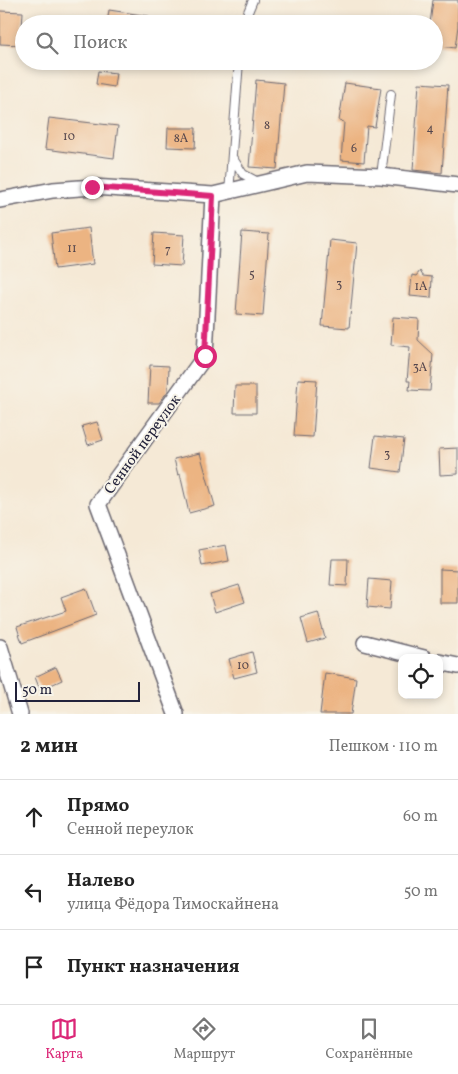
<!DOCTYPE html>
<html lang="ru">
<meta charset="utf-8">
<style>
body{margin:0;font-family:Vollkorn,serif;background:#f2f2f2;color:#222}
.controls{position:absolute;right:15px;bottom:15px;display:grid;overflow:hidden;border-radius:10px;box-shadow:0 2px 8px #0003}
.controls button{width:45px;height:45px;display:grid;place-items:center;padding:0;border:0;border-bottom:1px solid #e0e0e0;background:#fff;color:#222;font:25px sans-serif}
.scale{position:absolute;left:15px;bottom:12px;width:125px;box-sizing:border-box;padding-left:5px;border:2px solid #22223b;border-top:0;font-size:14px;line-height:18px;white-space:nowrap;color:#22223b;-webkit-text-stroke:4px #f7f3e8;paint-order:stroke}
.stop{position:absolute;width:15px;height:15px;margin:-11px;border:4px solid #db2777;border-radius:50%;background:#fff}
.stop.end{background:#db2777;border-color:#fff;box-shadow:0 1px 5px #0008}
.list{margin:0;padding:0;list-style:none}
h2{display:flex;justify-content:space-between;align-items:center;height:65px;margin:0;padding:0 20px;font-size:21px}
h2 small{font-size:16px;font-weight:400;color:#767676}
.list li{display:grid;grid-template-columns:32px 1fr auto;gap:15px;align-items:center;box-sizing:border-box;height:75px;padding:0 20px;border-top:1px solid #e0e0e0}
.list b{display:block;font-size:19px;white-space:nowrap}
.list p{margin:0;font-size:16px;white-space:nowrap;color:#767676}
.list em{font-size:16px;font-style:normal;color:#767676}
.icon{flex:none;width:28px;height:28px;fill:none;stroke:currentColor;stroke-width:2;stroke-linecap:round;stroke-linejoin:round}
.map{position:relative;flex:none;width:458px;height:714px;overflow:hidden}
.search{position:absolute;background:#fff;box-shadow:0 2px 8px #0003;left:15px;right:15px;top:15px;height:55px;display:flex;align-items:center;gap:12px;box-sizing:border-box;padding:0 18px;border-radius:28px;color:#767676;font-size:19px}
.sheet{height:290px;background:#fff}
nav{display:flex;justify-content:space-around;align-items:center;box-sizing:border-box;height:70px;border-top:1px solid #e0e0e0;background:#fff;font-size:14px;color:#767676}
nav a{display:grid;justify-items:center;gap:2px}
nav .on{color:#db2777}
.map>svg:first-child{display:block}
.building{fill:#ecb482}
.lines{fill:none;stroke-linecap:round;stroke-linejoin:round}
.lane-casing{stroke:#6c6871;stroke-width:10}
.street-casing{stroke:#6c6871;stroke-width:18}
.lane{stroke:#fff;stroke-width:8}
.street{stroke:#fff;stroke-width:15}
.route{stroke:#db2777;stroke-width:6}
.labels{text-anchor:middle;stroke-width:4;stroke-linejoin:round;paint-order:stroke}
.number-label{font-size:12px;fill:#54464d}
.street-label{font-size:15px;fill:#22223b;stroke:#f7f3e8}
</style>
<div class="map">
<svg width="458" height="714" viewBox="0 0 458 714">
<rect width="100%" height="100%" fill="#f7f3e8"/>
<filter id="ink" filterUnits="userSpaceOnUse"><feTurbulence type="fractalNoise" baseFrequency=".02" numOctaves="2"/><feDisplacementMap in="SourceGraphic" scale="10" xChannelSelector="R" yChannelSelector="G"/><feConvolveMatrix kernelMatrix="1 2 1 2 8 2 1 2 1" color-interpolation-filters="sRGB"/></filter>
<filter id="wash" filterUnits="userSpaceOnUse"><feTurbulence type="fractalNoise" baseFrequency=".0096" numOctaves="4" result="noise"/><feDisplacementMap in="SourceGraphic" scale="20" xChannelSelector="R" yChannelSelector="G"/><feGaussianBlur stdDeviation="1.12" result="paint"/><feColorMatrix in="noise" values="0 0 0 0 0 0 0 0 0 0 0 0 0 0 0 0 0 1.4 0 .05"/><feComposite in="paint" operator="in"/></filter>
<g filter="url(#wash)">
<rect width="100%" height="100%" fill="#f5e9d6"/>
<g id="blocks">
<path class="building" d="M433,0H458V26L455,48L434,45V24H430Z
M109,10L149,16L148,24H107Z
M0,11L23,12L21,45L0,44Z
M98,71L116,73L114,87L96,84Z
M256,80L284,83L277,169L249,167Z
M345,83L381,88L375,127L367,126L364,162L341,160L344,122L339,121Z
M419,83L448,85L442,173L413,170Z
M49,118L118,126L114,158L45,149Z
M168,128H196L195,148L167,147Z
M89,228L93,264L55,269L51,233Z
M242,232L269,234L263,316L236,314Z
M154,233L184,235L182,266L152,264Z
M330,240L357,243L349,328L322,326Z
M420,271L423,276L432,277L431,298L410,296L412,275L416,276Z
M393,317L419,319L418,340L433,354L430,391L409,390L410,381H407L410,347L391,345Z
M150,365L169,366L168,391L159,403H148Z
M298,379L317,380L313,437L294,436Z
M235,386H256V413H234Z
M97,422L103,440L88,445L82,426Z
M375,436L404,439L400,472L371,468Z
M458,448V474L440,475L439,449Z
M200,453L215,506L189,513L180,474L178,475L174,459Z
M226,545L229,561L202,566L199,550Z
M332,559H348L347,586L330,585Z
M440,569L458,570V603H440Z
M369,579L392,581L390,609L367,607Z
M239,585L245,602L215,612L210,594Z
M86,588L96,615L22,643L17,627L66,611L61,597Z
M318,613L325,638L308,643L301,618Z
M252,652L257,672L234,678L229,659Z
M56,667L62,680L40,690L35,677Z
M325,673L356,678L351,714H320Z"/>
</g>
</g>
<g filter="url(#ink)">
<use href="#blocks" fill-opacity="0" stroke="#6c6871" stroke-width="1"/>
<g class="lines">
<defs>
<path id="lane" d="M243,24L253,0
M232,157L243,174L258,182
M381,176L391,94
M229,193L239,61"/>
<path id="street" d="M0,200L53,190L93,187L213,195L307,173L381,176L458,185
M365,643L424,658
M0,647L20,714
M439,662L458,666
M176,714L98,504L205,356L213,195"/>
</defs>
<use href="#lane" class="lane-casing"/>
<use href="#street" class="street-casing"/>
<use href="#lane" class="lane"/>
<use href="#street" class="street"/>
</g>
</g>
<g class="lines" filter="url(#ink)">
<path class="route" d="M92,187L213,196L205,356"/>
</g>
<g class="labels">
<g class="number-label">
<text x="267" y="129">8</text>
<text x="430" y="132">4</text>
<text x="69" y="140">10</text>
<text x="181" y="142">8А</text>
<text x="354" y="152">6</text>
<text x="72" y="252">11</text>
<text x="168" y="253">7</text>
<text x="252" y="278">5</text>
<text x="339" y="288">3</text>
<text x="421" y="290">1А</text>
<text x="420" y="371">3А</text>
<text x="387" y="458">3</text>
<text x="243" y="669">10</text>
</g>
<g class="street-label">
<text transform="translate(142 444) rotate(-54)" y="5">Сенной переулок</text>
</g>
</g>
</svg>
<div class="controls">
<button><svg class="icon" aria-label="locate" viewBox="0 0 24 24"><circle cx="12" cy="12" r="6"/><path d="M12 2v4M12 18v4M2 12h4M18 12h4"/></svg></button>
</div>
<div class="scale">50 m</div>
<div class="stop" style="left:205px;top:356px"></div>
<div class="stop end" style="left:92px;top:187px"></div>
<div class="search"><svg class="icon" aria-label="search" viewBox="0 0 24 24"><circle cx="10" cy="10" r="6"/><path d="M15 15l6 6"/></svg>Поиск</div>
</div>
<section class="sheet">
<h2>2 мин<small>Пешком · 110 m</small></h2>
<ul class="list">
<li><svg class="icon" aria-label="ahead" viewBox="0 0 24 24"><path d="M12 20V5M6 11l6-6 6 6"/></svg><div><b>Прямо</b><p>Сенной переулок</p></div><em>60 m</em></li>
<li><svg class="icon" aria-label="left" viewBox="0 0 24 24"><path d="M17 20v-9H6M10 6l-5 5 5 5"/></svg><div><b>Налево</b><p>улица Фёдора Тимоскайнена</p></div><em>50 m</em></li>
<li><svg class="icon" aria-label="arrive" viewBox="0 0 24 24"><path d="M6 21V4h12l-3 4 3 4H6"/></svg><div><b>Пункт назначения</b></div></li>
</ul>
</section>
<nav>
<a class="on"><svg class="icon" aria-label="map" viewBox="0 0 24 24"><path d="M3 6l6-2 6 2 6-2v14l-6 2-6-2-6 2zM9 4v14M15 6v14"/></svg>Карта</a>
<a><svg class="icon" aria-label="directions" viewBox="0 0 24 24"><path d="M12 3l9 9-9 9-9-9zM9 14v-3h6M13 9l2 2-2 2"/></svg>Маршрут</a>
<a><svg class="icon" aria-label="saved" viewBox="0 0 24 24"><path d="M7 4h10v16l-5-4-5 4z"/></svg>Сохранённые</a>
</nav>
